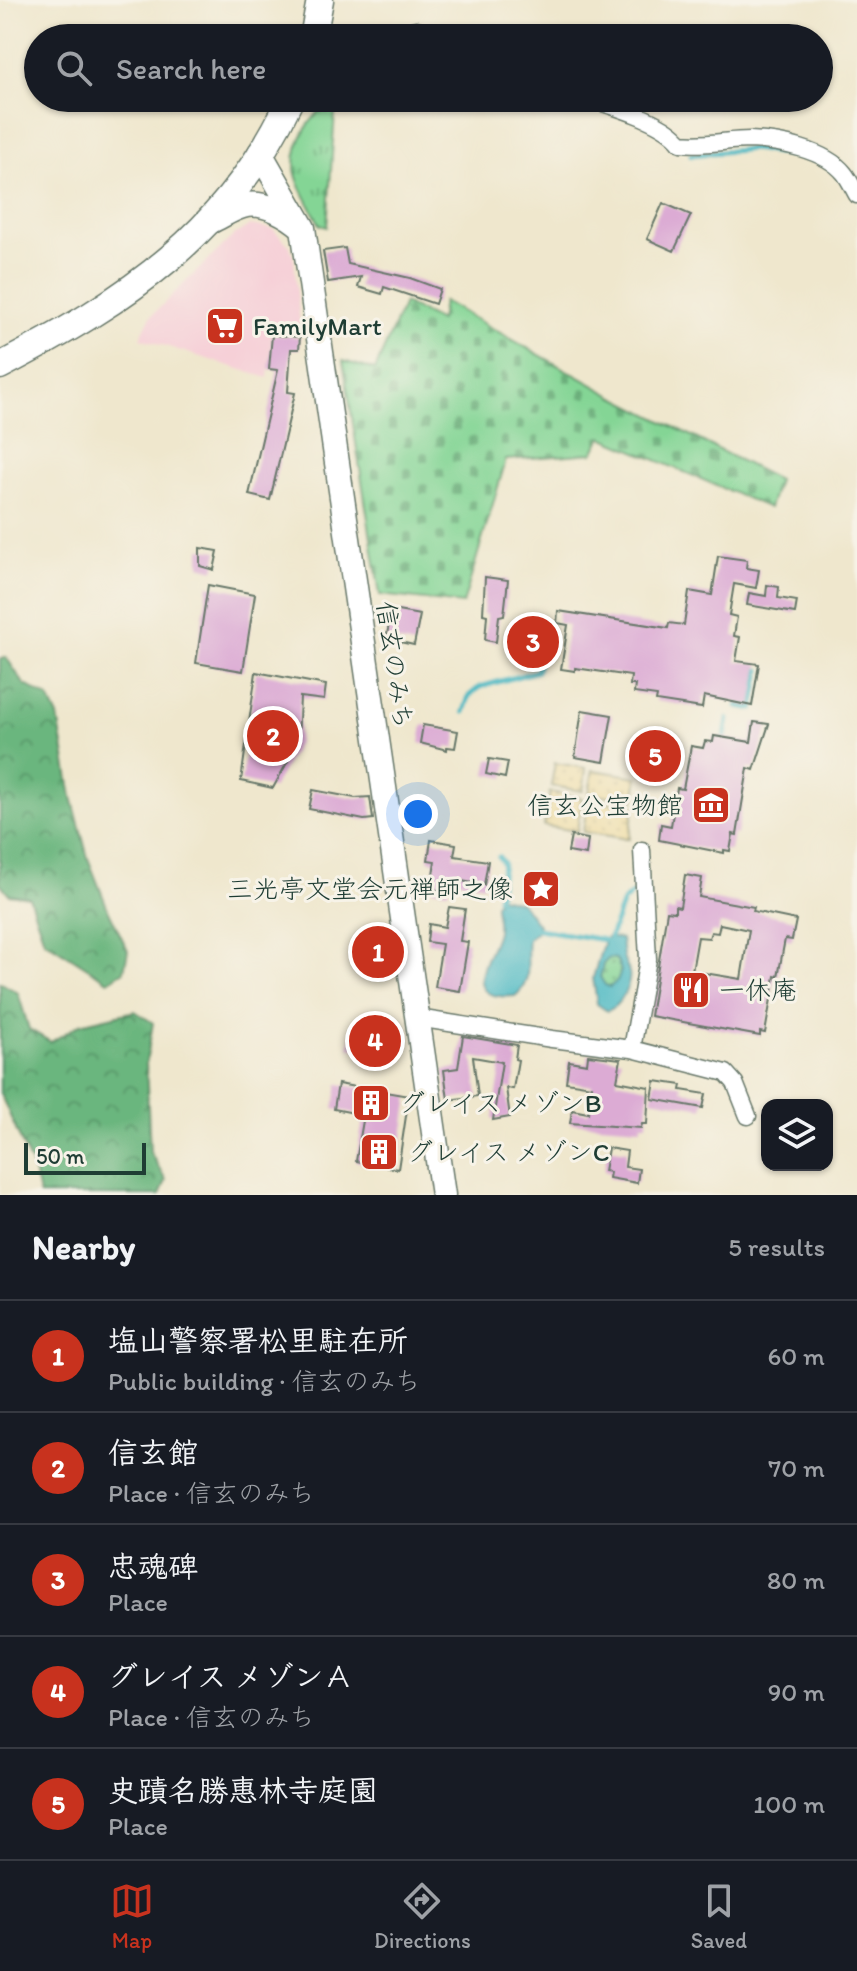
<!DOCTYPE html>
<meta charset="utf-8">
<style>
body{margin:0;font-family:Itim,"Klee One",sans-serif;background:#242831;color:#f1f3f6}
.controls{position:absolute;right:24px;bottom:24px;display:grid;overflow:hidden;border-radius:16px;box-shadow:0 2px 6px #0004}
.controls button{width:72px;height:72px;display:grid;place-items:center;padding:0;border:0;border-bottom:2px solid #363941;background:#171b24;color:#f1f3f6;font:40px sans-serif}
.scale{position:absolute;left:24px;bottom:20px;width:122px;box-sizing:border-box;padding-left:8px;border:4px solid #1f3d34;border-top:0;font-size:22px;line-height:28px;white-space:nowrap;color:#1f3d34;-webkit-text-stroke:6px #f7f3e8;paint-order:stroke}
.you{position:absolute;left:418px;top:814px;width:28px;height:28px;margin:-20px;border:6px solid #fff;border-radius:50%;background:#1a73e8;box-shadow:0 0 0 12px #1a73e833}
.badge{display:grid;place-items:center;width:52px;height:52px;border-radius:50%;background:#c8321e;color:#fff;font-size:26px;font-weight:700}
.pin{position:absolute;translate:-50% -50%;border:4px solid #fff;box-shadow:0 2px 8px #0006}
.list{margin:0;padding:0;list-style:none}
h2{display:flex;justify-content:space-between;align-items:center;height:104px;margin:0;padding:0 32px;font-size:34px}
h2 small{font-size:26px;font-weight:400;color:#9ea1a6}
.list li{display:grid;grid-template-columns:52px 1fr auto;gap:24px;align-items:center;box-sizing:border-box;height:112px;padding:0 32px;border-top:2px solid #363941}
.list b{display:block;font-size:30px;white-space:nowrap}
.list p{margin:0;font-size:26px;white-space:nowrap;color:#9ea1a6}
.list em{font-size:26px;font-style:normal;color:#9ea1a6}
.icon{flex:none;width:44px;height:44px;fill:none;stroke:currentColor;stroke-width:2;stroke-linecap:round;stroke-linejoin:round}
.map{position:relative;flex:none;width:857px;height:1195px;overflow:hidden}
.search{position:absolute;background:#171b24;box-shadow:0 2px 6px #0004;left:24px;right:24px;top:24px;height:88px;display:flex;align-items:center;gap:20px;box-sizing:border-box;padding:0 28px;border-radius:44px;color:#9ea1a6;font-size:30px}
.sheet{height:664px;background:#171b24}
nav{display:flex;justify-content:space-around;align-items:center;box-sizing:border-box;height:112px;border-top:2px solid #363941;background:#171b24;font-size:22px;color:#9ea1a6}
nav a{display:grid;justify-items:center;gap:4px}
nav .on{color:#c8321e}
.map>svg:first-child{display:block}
.built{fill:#f6cfd7}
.grass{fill:url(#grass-tufts);stroke:#528964;stroke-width:2}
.forest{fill:url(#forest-crowns);stroke:#457a59;stroke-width:2}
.sand{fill:url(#sand-dots);stroke:#868c69;stroke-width:2}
.cemetery{fill:url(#cemetery-stones);stroke:#528964;stroke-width:2}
.garden{fill:url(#garden-dots);stroke:#528964;stroke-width:2}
.water{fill:#49b8c2;stroke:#347a7b;stroke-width:2;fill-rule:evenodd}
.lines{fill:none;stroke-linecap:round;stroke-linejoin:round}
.stream{stroke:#49b8c2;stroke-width:5}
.building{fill:#dcabd4;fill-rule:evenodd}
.minor-casing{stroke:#68786a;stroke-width:19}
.primary-casing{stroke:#68786a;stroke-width:27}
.trunk-casing{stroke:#68786a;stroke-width:29}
.minor{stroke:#fff;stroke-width:16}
.primary{stroke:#fff;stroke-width:24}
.trunk{stroke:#fff;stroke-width:26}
.labels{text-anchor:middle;stroke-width:6;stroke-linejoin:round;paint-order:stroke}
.poi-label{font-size:26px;fill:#1f3d34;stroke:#f7f3e8;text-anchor:start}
.street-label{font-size:26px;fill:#1f3d34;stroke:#f7f3e8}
</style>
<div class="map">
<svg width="857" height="1195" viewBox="0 0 857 1195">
<defs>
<pattern id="grass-tufts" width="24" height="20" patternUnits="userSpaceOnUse" patternTransform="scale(2)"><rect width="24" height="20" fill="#84d595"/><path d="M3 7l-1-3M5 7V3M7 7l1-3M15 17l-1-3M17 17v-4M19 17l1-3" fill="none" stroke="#6bae7a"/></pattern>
<pattern id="forest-crowns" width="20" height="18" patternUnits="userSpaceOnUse" patternTransform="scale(2)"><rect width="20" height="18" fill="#6bb67e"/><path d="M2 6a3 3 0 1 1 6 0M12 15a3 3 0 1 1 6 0" fill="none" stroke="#579568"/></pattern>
<pattern id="sand-dots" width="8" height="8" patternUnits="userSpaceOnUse" patternTransform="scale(2)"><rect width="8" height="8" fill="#eeda9e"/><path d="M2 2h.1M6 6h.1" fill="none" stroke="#ccbc89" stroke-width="1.8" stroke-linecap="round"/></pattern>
<pattern id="cemetery-stones" width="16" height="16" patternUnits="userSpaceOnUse" patternTransform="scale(2)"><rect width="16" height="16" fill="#84d595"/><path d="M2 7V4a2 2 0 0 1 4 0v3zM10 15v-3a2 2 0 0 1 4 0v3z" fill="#6bae7a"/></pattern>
<pattern id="garden-dots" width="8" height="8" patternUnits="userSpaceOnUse" patternTransform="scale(2)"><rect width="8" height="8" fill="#84d595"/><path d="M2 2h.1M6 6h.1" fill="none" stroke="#6bae7a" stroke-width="1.8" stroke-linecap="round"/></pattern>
</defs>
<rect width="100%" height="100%" fill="#f7f3e8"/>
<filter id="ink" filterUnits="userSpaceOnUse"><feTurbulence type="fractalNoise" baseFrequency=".0125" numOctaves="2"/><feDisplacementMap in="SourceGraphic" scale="16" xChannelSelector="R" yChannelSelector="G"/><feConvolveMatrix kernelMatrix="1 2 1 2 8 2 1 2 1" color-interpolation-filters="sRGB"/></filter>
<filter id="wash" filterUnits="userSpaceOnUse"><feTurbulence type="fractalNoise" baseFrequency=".006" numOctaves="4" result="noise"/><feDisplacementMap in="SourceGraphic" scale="32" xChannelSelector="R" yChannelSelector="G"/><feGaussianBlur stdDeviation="1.8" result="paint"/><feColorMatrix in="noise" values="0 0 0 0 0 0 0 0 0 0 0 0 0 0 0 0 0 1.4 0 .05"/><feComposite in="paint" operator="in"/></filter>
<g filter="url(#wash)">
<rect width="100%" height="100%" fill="#efe7cd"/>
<path class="built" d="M250,225L273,229L290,246L294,260L301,335L271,334L268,378L140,338L151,316L234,235Z"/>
<path class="grass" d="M333,98H336L327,227L320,225C313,210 295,182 295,167C294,138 313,116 333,98Z"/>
<path class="forest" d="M6,657L24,684L49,698L58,717L72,797L88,858L108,909L128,951L124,971L108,981L44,940L29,897L9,894L0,883V659Z
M0,982L18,993L29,1029L51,1042L80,1024L135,1011L153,1023L146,1063L150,1152L166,1180L160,1195H39L34,1171L0,1093Z"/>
<path class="sand" d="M555,763L586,768L583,791L551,786Z
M593,770L638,777L634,800L589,793Z
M550,792L582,798L577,831L544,826Z
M588,799L634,806L629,839L583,832Z"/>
<path class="cemetery" d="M443,301L615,397L778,480L769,508L602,437L593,453L506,460L463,604L380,595L343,361L375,370L404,303L440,321Z"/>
<path class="garden" d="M609,958L616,959L621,970L618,981L610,987L605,985L600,978L603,963Z"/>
<path class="water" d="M500,897L521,902L538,925L536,932L528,939C525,959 534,982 515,996C458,1001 488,960 496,935C500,924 495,915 495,904Z
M608,937L621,939C622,945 622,953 624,959C625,964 628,967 629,972C632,985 619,1007 607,1011L597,1004L593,978L604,940ZM609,958L616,959L621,970L618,980L610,987L605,985L600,977L603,964Z"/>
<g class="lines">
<path class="stream" d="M691,155L752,149L798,156
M738,706L753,709L760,670
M464,712L469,696L480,687L537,671L548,624
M724,742L728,719
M498,898L503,863L499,857
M538,929L604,940
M610,937L623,902L632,894"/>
</g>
<g id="blocks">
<path class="building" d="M663,203L691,215L674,251L647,239Z
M345,248L348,264L410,278L440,289L435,304L384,287L382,294L358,287L361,277L328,282L323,251Z
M272,335L300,337L299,349H291L288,392L295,393L270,500L249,495L278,370L269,369Z
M200,548L218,551L214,570L200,566Z
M718,556L747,560L746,568L759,570L756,588L734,584L729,615L737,617L734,636L740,637L736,661L759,664L752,706L704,696L702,708L656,701L657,696L634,693L635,685H630L631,676L575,668V671L561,669L568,625L557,623L558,611L668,628L669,623L684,625L689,591L712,595Z
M485,577L508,580L504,615L499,616L496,642L485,640L487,615L483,614Z
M208,585L255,594L243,671L196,663Z
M767,585L779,587L778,598L797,601L795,613L747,605L749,593L766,596Z
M392,610L420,615L414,645L386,639Z
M256,672L326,685L324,700L300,697L298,743L273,788L241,781Z
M582,710L612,715L604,762L575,757Z
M754,722L769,724L754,770L748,768L737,835L733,834L730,851L724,850V853L659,840L661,824L671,826L677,788L683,789L691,746L703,748L705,741L713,742L714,736L751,742Z
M423,725L458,731L455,748L447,747V750L420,743Z
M489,759L508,762L505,778L486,774Z
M313,790L355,798L370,797L373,819L364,820L309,809Z
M571,836L588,839L586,855L568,852Z
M431,840L456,844L454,856L488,861L484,885L450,879L448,891L431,889L435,861L428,860Z
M685,875L702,878L699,897L754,907L753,911L796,920L792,940L785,939L778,977L775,976L765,1033L760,1032V1036L650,1016L667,911L675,912V906L680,907ZM720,924L749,930L741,979L692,971L698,937L709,938L711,932L718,933Z
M449,907L465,909L460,941L468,942L460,991L435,987L442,944L427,942L429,924L445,927Z
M358,936L387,940L383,965L355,960Z
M353,1026L400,1035L396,1057L349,1048Z
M463,1036L517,1045L515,1059L518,1060L513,1089L506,1088L510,1117L493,1120L502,1062L473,1057L478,1096L448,1100L444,1070L458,1068Z
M588,1055L621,1059L617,1081L649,1087L647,1124H642L641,1128L570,1123L572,1110L588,1113L592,1086L566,1082L569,1061L587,1064Z
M655,1081L682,1085L681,1090L706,1094L703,1108L652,1099Z
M338,1084L409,1096L398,1169L356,1161L364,1115L334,1109Z
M608,1148L627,1151L625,1167L639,1169L637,1183L609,1178L610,1172L604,1171Z"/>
</g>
</g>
<g filter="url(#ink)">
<use href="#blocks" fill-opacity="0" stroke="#68786a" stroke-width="2"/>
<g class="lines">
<defs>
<path id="minor" d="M389,38L416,29L437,38
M587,98C614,107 664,120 681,143C705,146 726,140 750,140C779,141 825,150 844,173C849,179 853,188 857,195
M417,1018L552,1039L632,1049L726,1073L735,1083L748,1116
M632,1049L648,959L642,850"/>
<path id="primary" d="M260,153L303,228L443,1195
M211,221C222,216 235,207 247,205C266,202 288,215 302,227"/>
<path id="trunk" d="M313,38L320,0
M0,366C127,300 229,233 291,98"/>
</defs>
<use href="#minor" class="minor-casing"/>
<use href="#primary" class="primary-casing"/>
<use href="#trunk" class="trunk-casing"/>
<use href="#minor" class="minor"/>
<use href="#primary" class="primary"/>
<use href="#trunk" class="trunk"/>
</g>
</g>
<defs>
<symbol id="supermarket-square" viewBox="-11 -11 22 22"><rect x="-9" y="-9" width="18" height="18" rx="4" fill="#c8321e" stroke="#f7f3e8"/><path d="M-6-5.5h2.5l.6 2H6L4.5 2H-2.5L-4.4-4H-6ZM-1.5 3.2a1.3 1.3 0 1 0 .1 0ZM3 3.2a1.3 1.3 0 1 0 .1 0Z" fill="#fff"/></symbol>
<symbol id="museum-square" viewBox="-11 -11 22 22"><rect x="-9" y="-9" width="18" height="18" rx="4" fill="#c8321e" stroke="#f7f3e8"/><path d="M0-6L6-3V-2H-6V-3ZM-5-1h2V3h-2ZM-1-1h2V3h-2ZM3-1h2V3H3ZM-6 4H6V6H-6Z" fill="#fff"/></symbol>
<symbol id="sight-square" viewBox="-11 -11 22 22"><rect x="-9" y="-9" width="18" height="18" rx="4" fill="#c8321e" stroke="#f7f3e8"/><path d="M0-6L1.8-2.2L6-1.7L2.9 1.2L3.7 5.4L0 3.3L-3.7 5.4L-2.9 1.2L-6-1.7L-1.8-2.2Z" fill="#fff"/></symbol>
<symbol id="restaurant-square" viewBox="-11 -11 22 22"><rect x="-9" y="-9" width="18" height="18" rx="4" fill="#c8321e" stroke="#f7f3e8"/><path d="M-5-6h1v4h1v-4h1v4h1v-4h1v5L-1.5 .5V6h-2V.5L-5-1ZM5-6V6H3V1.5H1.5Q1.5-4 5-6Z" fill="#fff"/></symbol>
<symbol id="building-square" viewBox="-11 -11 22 22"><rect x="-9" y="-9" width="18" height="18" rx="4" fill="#c8321e" stroke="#f7f3e8"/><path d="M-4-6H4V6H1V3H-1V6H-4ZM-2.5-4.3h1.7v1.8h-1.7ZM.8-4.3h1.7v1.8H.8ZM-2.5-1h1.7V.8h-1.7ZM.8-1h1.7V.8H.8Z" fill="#fff"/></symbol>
</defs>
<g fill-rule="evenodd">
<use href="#supermarket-square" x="203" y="304" width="44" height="44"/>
<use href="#museum-square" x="689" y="783" width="44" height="44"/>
<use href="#sight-square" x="519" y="867" width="44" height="44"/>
<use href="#restaurant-square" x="669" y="968" width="44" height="44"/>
<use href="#building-square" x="349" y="1081" width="44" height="44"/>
<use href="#building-square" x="357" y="1130" width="44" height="44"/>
</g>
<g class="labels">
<g class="poi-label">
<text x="253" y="335">FamilyMart</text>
<text x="683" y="814" text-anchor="end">信玄公宝物館</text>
<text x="513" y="898" text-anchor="end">三光亭文堂会元禅師之像</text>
<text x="719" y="999">一休庵</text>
<text x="399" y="1112">グレイス メゾンB</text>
<text x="407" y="1161">グレイス メゾンC</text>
</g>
<g class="street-label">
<text transform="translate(395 665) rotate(82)" y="9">信玄のみち</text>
</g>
</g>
</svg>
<div class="controls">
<button><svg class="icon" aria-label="layers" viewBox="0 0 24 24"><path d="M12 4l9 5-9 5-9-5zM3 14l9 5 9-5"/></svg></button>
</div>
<div class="scale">50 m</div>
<div class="you"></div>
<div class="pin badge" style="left:378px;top:952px">1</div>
<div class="pin badge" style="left:273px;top:736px">2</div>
<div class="pin badge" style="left:533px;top:642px">3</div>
<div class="pin badge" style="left:375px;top:1041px">4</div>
<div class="pin badge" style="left:655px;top:756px">5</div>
<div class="search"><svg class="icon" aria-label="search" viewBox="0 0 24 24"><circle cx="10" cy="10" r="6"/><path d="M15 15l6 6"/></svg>Search here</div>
</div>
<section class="sheet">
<h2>Nearby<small>5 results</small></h2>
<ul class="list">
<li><span class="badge">1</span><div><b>塩山警察署松里駐在所</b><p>Public building · 信玄のみち</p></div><em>60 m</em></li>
<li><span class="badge">2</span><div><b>信玄館</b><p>Place · 信玄のみち</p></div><em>70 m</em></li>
<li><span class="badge">3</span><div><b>忠魂碑</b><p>Place</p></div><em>80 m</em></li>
<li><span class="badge">4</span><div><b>グレイス メゾンＡ</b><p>Place · 信玄のみち</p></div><em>90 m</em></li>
<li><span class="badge">5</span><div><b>史蹟名勝惠林寺庭園</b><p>Place</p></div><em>100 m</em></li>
</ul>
</section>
<nav>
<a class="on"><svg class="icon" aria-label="map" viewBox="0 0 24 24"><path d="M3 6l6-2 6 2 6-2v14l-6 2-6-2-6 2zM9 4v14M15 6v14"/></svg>Map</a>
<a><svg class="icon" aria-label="directions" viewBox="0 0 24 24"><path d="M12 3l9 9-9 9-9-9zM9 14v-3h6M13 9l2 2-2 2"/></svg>Directions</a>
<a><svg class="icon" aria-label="saved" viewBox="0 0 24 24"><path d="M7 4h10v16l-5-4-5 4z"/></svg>Saved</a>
</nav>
